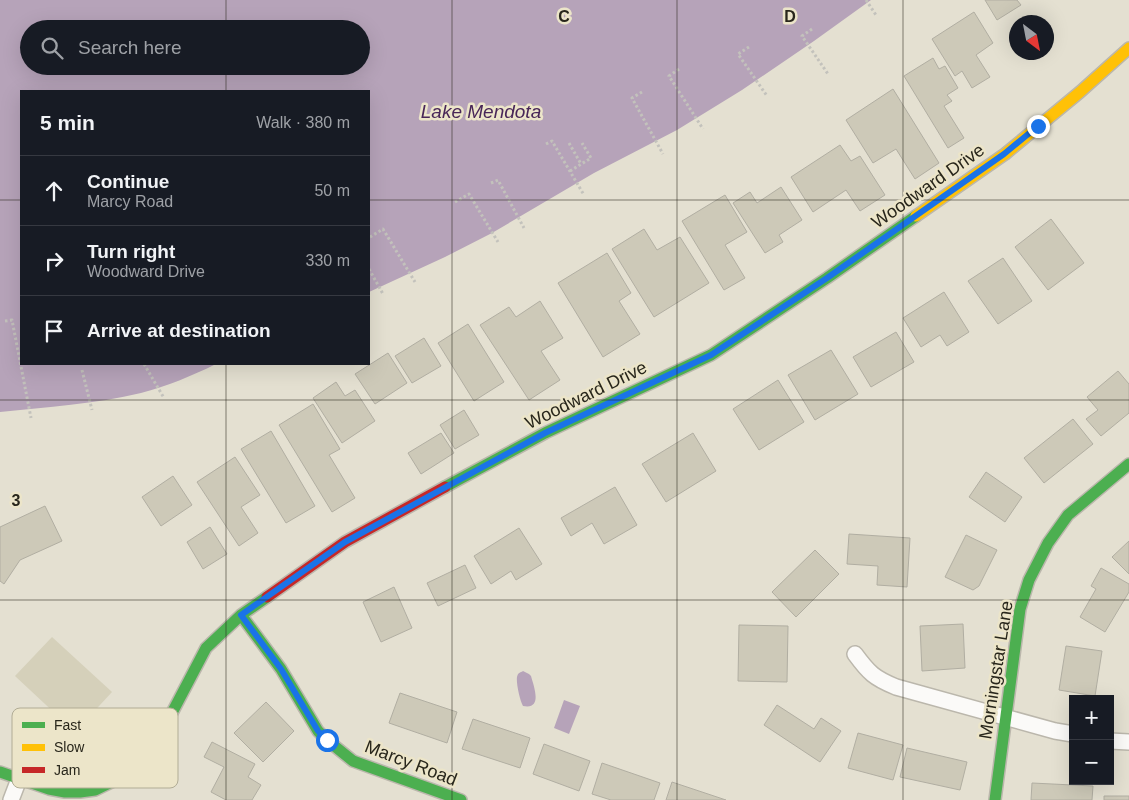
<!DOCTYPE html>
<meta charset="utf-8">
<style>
body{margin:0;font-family:Arial,sans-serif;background:#242831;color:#f1f3f6}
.controls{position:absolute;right:15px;bottom:15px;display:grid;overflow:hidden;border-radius:0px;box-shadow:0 5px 20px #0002}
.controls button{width:45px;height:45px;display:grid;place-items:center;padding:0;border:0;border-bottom:1px solid #363941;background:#171b24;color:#f1f3f6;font:25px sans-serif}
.compass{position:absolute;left:1009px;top:15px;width:45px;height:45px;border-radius:50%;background:#171b24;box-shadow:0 5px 20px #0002;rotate:148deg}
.stop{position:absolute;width:15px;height:15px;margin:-11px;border:4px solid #1a73e8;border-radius:50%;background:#fff}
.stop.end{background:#1a73e8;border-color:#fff;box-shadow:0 1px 5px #0008}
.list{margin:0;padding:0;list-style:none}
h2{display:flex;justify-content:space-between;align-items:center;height:65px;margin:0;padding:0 20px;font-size:21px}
h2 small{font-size:16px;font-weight:400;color:#9ea1a6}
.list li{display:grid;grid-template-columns:32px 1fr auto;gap:15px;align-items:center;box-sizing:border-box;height:70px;padding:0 20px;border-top:1px solid #363941}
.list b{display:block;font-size:19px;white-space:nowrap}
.list p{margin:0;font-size:16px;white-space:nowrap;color:#9ea1a6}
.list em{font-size:16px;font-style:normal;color:#9ea1a6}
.icon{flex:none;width:28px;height:28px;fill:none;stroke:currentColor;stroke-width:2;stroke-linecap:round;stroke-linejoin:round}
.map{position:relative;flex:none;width:1129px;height:800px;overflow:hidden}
.search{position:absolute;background:#171b24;box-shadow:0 5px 20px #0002;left:20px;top:20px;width:350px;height:55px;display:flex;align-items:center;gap:12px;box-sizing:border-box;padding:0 18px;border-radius:28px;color:#9ea1a6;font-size:19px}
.panel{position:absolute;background:#171b24;box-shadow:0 5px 20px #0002;left:20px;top:90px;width:350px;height:275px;border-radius:0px}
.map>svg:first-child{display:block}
.green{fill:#d5d0ba}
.water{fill:#b6a3b9;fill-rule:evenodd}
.building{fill:#cdc9b8;stroke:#b1aea2}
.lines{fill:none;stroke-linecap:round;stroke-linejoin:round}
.street-casing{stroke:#bbb7ac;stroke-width:18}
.fast-casing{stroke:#bbb7ac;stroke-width:14}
.slow-casing{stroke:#bbb7ac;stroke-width:14}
.jam-casing{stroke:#bbb7ac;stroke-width:14}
.path{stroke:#c3c2bc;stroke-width:3;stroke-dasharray:2.5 2.5;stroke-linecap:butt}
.street{stroke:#fbfaf8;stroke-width:15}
.fast{stroke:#4caf50;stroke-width:11}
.slow{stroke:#ffc107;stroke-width:11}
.jam{stroke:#c62828;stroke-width:11}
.route{stroke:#1a73e8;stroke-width:6}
.grid{fill:none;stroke:#28261b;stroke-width:1;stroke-opacity:0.55}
.labels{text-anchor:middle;stroke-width:5;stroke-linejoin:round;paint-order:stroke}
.street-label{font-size:18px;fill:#28261b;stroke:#ece5c9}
.water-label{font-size:19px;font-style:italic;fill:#482658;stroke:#ece5c9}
.key{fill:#ece5c9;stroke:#b1ac95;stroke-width:1}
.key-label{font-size:14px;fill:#28261b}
.grid-label{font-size:16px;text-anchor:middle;font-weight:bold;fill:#28261b;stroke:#ece5c9;stroke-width:5;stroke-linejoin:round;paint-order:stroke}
</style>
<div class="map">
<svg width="1129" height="800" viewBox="0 0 1129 800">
<rect width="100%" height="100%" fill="#e4e0d1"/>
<path class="green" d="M52,637L112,692L75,732L15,676Z"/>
<path class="water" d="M0,0H871L814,41L742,90L677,130L594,173L492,233L445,257L369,292V91H21V364H216C192,376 167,386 141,393C95,404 47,407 0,412ZM29,29H361V66H29Z
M523,671L529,674L531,676C534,687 543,710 523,706C520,701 516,683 517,677C518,672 520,673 523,671Z
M564,700L580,706L569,734L554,728Z"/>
<path class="building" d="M985,0H1017L1021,5L997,20Z
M974,12L993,43L976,55L990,77L972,88L962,71L955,76L932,39Z
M933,58L939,69L945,66L958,88L947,95L952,101L944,106L964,138L948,148L904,76Z
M893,89L939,163L915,179L896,149L873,163L846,120Z
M840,145L851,161L860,156L885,195L860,211L846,190L813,212L791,177Z
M781,187L802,220L779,235L783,242L765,253L733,203L750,192L757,203Z
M725,195L747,232L725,245L745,278L724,290L682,221Z
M1051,219L1084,263L1048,290L1015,247Z
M644,229L657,250L680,237L709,283L654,317L612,249Z
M607,253L631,293L619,301L640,334L603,357L558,283Z
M1003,258L1032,301L998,324L968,281Z
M944,292L969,332L947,346L940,335L921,347L903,318Z
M540,301L563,338L541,351L560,380L529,400L480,325L509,307L516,317Z
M468,324L504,382L474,401L438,343Z
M896,332L914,362L871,387L853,357Z
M424,338L441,366L412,383L395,356Z
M831,350L858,394L815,420L788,375Z
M388,353L407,383L375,404L355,374Z
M1118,371L1129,384V413L1101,436L1086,419L1098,410L1087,397Z
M778,380L804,422L759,450L733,409Z
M336,382L345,396L355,390L375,421L342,443L313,398Z
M313,404L340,449L329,455L355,498L332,512L279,425Z
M464,410L479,435L455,449L440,425Z
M1073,419L1093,444L1044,483L1024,458Z
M271,431L315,506L286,523L241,449Z
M441,433L454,453L421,474L408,453Z
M693,433L716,471L666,502L642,464Z
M235,457L260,495L241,507L258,533L239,546L197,482Z
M986,472L1022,497L1005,522L969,497Z
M173,476L192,505L161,526L142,497Z
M615,487L637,525L604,544L592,523L571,536L561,518Z
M45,506L62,541L20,560L4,584L0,581V527Z
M210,527L227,554L203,569L187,542Z
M519,528L542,564L516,580L511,571L491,584L474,556Z
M849,534L910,538L907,587L877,585L878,566L847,564Z
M966,535L997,550L979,586L973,590L945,577Z
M1129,541V574L1112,557Z
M815,550L839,574L796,617L772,592Z
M465,565L476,588L438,606L427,583Z
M1101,568L1129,584V592L1105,632L1080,617L1096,589L1091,586Z
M394,587L412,628L381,642L363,602Z
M963,624L965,668L922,671L920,626Z
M739,625L788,626L787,682L738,681Z
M1066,646L1102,651L1095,696L1059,690Z
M400,693L457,712L447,743L389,723Z
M266,702L294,731L263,762L234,733Z
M777,705L814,729L821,718L841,731L820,762L764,725Z
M473,719L530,738L520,768L462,749Z
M858,733L903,745L893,780L848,768Z
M212,742L255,764L248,777L261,785L252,800H226L211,792L224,767L204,757Z
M544,744L590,761L579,791L533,774Z
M907,748L967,762L960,790L900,777Z
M602,763L660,783L654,800H611L592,794Z
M672,782L726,800H666Z
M1032,783L1093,786L1092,800H1031Z
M1104,796H1129V800H1104Z"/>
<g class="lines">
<defs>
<path id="street" d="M855,654C869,673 874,678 896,687L1055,731L1073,734
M1110,741L1129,742
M11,800L19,779"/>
<path id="fast" d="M445,487L545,433L711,355L827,278L916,216
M241,615L281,669L318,731L327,740L353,761L461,800
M0,772L49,789L65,792H80L95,790L130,773L162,732L206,648L241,615L267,597
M995,800L1020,609L1029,580L1048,543L1068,515L1129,464"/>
<path id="slow" d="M916,216L1005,154L1080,92L1129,48"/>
<path id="jam" d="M267,597L345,542L445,487"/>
</defs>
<use href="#street" class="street-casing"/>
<use href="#fast" class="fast-casing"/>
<use href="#slow" class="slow-casing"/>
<use href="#jam" class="jam-casing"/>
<path class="path" d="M866,0L876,15
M812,29L802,36L828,74
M749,47L738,54L767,96
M679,69L669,76L703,129
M642,92L632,98L663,154
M569,143L581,164
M546,144L552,141L584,195
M570,171L591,158L582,143
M491,183L498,180L524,228
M455,202L469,194L498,242
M370,237L383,229L415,282
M369,269L383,294
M5,321L12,320L31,418
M144,364L164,398
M82,370L92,410"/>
<use href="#street" class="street"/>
<use href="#fast" class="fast"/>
<use href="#slow" class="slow"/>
<use href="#jam" class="jam"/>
</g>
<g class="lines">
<path class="route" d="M327,740L318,731L281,669L241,615L345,542L545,433L711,355L827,278L1004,154L1038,126"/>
</g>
<path class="grid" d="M226,0V29M452,0V800M677,0V800M903,0V800M226,66V91M0,200H21M369,200H1129M226,364V800M0,400H1129M0,600H1129"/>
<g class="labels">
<g class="street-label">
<text transform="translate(928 186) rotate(-35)" y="6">Woodward Drive</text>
<text transform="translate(586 395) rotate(-26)" y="6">Woodward Drive</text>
<text transform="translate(996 670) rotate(-81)" y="6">Morningstar Lane</text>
<text transform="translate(411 763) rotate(21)" y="6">Marcy Road</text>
</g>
<g class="water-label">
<text x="481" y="118">Lake Mendota</text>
</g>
</g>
<rect x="12" y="708" width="166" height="80" rx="8" class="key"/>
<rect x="22" y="722" width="23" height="6" fill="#4caf50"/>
<rect x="22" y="744" width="23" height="7" fill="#ffc107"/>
<rect x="22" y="767" width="23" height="6" fill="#c62828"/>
<g class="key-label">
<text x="54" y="730">Fast</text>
<text x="54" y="752">Slow</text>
<text x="54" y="775">Jam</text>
</g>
<g class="grid-label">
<text x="564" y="22">C</text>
<text x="790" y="22">D</text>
<text x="16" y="506">3</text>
</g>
</svg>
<div class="controls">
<button>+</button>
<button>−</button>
</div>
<svg class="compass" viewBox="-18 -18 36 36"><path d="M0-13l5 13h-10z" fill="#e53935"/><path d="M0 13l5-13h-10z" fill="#9ea1a6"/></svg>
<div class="stop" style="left:327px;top:740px"></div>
<div class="stop end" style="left:1038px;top:126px"></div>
<div class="search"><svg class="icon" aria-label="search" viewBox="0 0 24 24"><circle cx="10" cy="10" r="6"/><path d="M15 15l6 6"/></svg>Search here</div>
<section class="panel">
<h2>5 min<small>Walk · 380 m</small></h2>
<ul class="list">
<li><svg class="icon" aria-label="ahead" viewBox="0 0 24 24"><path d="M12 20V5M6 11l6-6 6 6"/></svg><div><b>Continue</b><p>Marcy Road</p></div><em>50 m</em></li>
<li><svg class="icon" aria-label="right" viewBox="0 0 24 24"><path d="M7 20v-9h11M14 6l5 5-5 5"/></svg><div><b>Turn right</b><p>Woodward Drive</p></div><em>330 m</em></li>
<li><svg class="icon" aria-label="arrive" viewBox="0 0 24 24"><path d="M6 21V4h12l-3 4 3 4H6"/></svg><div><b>Arrive at destination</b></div></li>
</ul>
</section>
</div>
